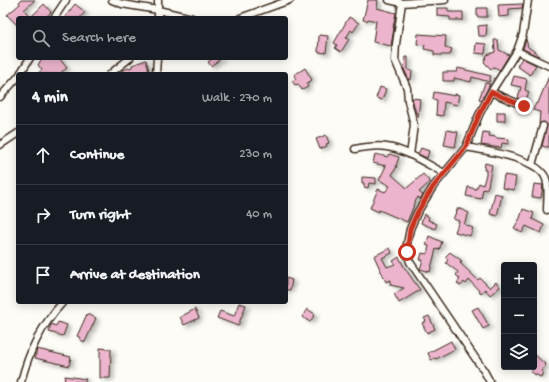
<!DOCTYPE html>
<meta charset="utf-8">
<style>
body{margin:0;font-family:"Gochi Hand",sans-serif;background:#242831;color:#f1f3f6}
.controls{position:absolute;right:12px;bottom:12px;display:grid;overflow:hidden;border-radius:4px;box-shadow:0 2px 10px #0003}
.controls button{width:36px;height:36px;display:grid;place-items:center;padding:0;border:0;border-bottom:1px solid #363941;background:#171b24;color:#f1f3f6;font:20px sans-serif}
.stop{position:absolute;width:12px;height:12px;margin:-9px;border:3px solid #c8321e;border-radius:50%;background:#fff}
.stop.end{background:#c8321e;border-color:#fff;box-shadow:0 1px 4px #0008}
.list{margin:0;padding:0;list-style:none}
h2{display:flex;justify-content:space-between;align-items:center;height:52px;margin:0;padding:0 16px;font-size:17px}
h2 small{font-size:13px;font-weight:400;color:#9ea1a6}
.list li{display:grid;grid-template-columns:26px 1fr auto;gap:12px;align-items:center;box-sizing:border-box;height:60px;padding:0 16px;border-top:1px solid #363941}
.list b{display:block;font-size:15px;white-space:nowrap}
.list em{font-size:13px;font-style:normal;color:#9ea1a6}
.icon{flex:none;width:22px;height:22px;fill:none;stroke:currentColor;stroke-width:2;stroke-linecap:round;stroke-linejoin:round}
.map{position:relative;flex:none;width:549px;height:382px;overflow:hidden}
.search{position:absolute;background:#171b24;box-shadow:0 2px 10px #0003;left:16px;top:16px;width:272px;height:44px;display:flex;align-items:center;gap:10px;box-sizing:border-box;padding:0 14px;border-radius:4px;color:#9ea1a6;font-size:15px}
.panel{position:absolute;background:#171b24;box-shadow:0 2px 10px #0003;left:16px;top:72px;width:272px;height:232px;border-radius:4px}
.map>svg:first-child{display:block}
.building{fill:#ecb5cd;stroke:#3b2a1e;filter:url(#shadow)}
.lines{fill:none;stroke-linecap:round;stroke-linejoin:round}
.street-casing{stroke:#3b2a1e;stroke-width:9}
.street{stroke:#fdfcf7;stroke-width:6}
.route{stroke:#c8321e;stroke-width:5}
</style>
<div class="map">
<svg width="549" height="382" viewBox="0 0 549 382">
<defs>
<filter id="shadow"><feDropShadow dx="3.5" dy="2" stdDeviation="2" flood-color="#0004"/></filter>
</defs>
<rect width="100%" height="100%" fill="#fdfcf7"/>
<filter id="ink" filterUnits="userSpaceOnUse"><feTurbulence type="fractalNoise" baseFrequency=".025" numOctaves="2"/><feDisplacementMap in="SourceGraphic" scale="8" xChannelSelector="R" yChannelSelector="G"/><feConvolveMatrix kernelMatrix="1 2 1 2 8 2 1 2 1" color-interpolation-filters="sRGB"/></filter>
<g filter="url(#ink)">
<path class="building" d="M21,0H35L24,10L31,17L44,4L51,12L45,18H18V26L7,15L20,4L19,2Z
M368,0H378L377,8L396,13L393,27L394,28L391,46L373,42L376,21L368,19L367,21L363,20Z
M75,4L85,12L80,18H64Z
M523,4L522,8L509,9V16L499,17L498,5Z
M437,8H448V12H463V20H450V17L437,16Z
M477,8H487V17H477Z
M349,17L359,23L353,32L351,30L346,38L349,39L341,52L335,48L337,45L334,43Z
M487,25L486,36H479L478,26Z
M418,34L446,36L445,47L452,49L450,55H434V51L424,49L425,45L417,44Z
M319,35L328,36L326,53L318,52Z
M526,39L528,47L539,55L538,56L523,49Z
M494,40H498L499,50L509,55L500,70L494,67L491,69L484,62L487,55L495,52Z
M476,43L486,44L485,54L475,53Z
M405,57H408V70L412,71L411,80H409L404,69Z
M42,58H59L67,68L59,74H37L42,70L38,65Z
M209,58H222L211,66L208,62L211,60Z
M522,58L536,65L530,75L517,66Z
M146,60L149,70L144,72L146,74H123L122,70L132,67V65Z
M305,68L312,80L306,84L308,87L302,90L298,84L295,85L292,81L296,79L294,75Z
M458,68L491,76L489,82L472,77L471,82L454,78V81H443V72H457Z
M514,76L527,79L525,90L529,92L525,102L518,98L521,87L511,85Z
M549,76V147H545L542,146L547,125L544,122L539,124L540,112L533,110L536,103H538Z
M485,83L490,84L482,100L479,99Z
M380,87L386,89L382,100L376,98Z
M434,92L455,96V94L459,95L457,105L444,102L443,116L436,115L437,100L433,99Z
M412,98L420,99L418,118L417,117Z
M497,112H505V121H497Z
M447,130L458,132L455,147L444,145Z
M483,132L490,133L489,136L496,137V138L509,139L508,144L502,143L501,148L481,145Z
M326,135L329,143L326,144L327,146L320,149L316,139Z
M421,148L429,151L427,158L418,154Z
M375,154L388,157L389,154L399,157L396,166H397L392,175L407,188L423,174L430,182L419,192L423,195L421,199L418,197L413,205H414L407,222L379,210V212L370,208L378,189L385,192L390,186L379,180L386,166L373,163Z
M485,163L492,165L488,186L486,190L483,189L481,199L466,196L468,187L476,189L479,183L483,185L486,174V170H484Z
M504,175L516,177L514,190L502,188Z
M362,177L376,178V184L369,183L368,188L364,187V183H362Z
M534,184L543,185L541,198L532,197Z
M495,193L502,195L497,216L490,214Z
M458,208L469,213L464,224L473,228L470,236L455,232L459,221L453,219Z
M523,209L534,213L532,219L544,225L541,233L526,226L522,233L514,228L520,218Z
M424,214L429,217L428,220L437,224L435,229L421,223Z
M429,236L442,242L439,250L436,249L430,272L420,269L423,260H420L422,253L427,254L429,246L426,245Z
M390,248L392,253L382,258L387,267L395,264L393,261L399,257L404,267L420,290L399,303L394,294L404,288L390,285L391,280L386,282L374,256Z
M450,252L462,261L460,263L478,280L480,278L490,288L496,282L500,287L490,295L485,289L481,293L469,280L466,284L464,282L461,286L457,283L460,279L456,275L458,272L446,263L448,259L445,257Z
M286,278L292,280L290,290H286Z
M239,303L246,305L238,326L217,318L220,311L234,316Z
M478,307L489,326L483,329L472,310Z
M195,309L199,318L184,325L180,317Z
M307,309L315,314L310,322L302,317Z
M87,314L96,318L85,342L80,340L81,338L77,336Z
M429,316L435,329L427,333L422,323L426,321L424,318Z
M58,322L67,325L63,336L49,332L51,324L56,326Z
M451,341L455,349L436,359L435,358L431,360L428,353Z
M100,348L111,349L110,378H100Z
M37,349L71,357L69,366L35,358Z
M534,354L546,365L541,371L543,372L541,377L530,372L534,367Z
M65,376L86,379L85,382H64Z"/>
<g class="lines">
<defs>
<path id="street" d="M112,0L122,4L158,10L192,18
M389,0L402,3L445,0
M402,3L396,44L395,60L407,88L408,101L414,125L410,155
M54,18L66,0
M158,18V0
M240,18L290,0
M517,51L549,66
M20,74L30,58
M110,74L130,58
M156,74L157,58
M491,92L524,106
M0,97L18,77
M0,145L18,133
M466,147C486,151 539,158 546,179C549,188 547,200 547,210
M355,149C365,147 376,145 387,147C407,150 426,164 444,173
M532,165L543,126
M21,382C29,351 41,326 63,302
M490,382L484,371L410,262L406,249L410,229L417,213L433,187L466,147L479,115L491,92L517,51L523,34L528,0"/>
</defs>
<use href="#street" class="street-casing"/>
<use href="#street" class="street"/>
</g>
</g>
<g class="lines" filter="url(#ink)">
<path class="route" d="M407,252L410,229L417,213L433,187L466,147L479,115L491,92L524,106"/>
</g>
</svg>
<div class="controls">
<button>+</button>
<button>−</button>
<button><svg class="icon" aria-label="layers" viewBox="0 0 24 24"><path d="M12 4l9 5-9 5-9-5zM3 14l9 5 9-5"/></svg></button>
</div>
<div class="stop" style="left:407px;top:252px"></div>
<div class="stop end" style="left:524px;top:106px"></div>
<div class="search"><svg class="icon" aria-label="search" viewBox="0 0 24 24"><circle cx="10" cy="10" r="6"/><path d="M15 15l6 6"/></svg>Search here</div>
<section class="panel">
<h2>4 min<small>Walk · 270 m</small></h2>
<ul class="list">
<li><svg class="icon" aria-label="ahead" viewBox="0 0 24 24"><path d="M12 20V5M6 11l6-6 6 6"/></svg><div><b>Continue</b></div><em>230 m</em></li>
<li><svg class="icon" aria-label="right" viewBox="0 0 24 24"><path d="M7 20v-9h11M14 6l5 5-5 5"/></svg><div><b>Turn right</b></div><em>40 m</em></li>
<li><svg class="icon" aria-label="arrive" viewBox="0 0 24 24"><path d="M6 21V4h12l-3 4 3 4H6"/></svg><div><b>Arrive at destination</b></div></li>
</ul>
</section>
</div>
